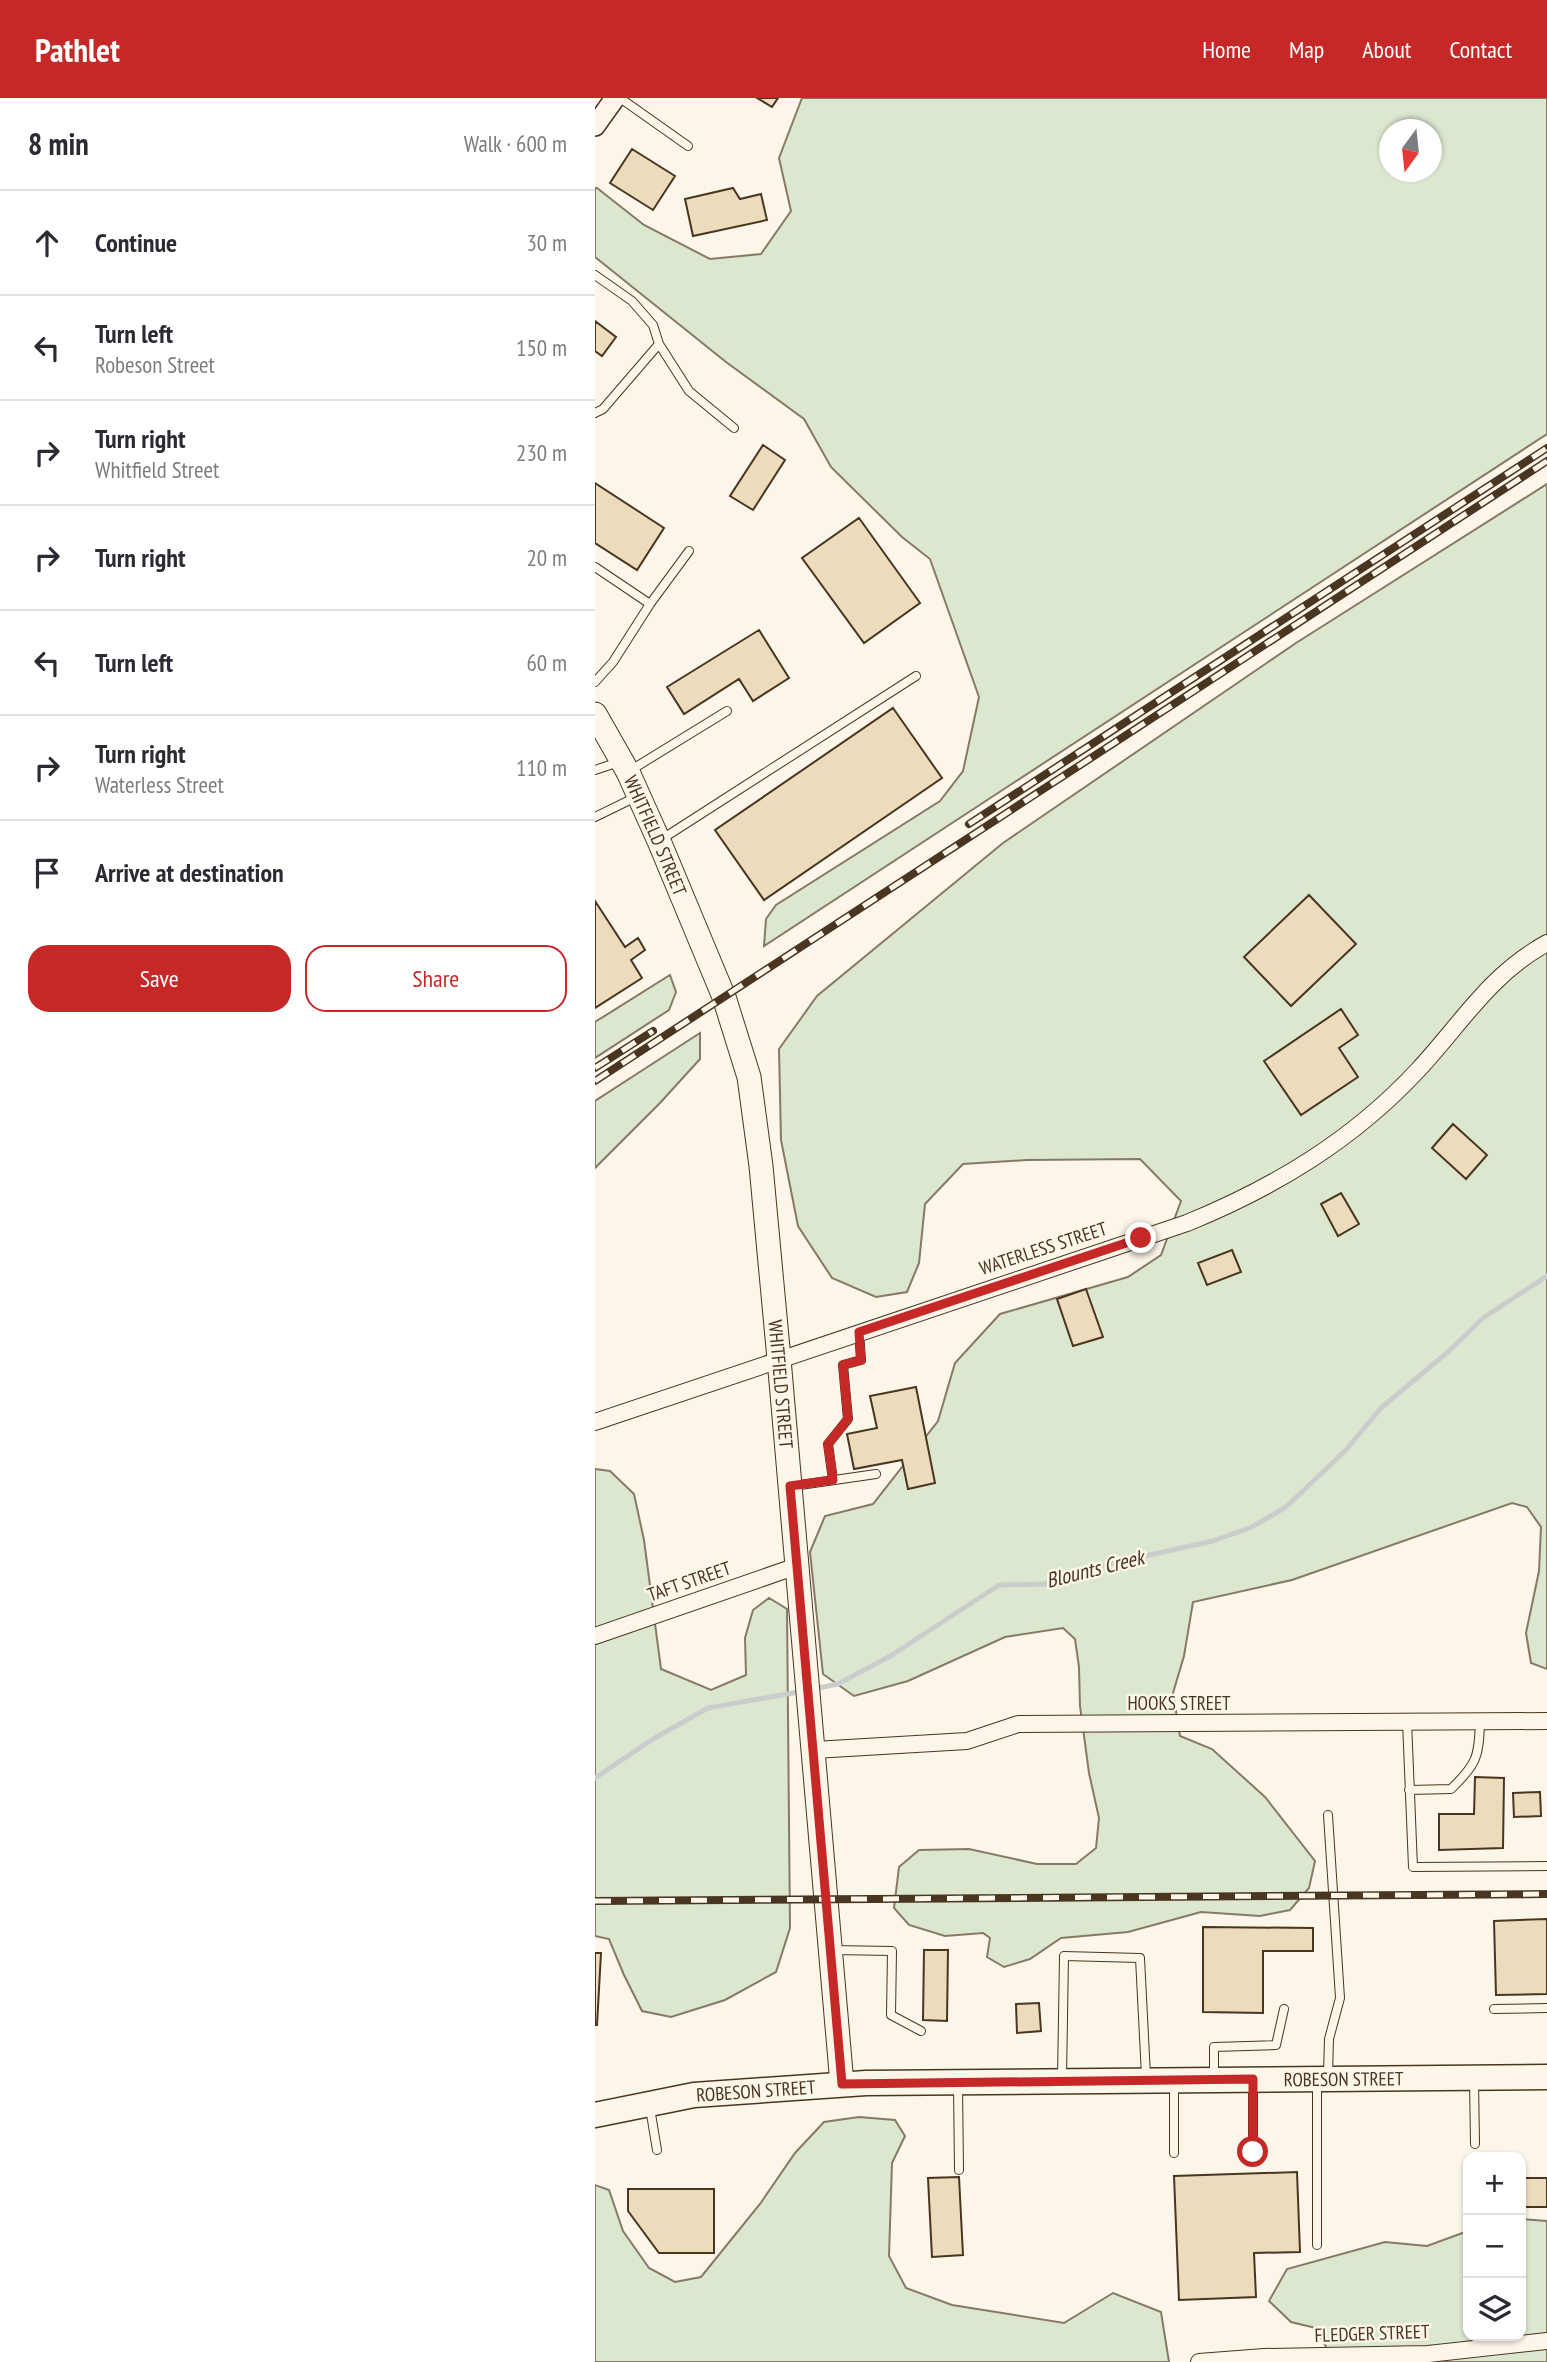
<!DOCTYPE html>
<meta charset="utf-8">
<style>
body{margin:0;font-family:"PT Sans Narrow",sans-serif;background:#f7f7f7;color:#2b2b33}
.controls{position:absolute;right:21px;bottom:21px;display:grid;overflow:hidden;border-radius:14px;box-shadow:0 2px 5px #0004}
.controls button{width:63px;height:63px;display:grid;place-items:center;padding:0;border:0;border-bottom:2px solid #e1e1e2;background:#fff;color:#2b2b33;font:35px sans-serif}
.compass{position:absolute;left:784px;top:21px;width:63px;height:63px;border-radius:50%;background:#fff;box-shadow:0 2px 5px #0004;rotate:195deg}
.stop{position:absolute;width:21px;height:21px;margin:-16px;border:5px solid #c62828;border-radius:50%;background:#fff}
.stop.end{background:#c62828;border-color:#fff;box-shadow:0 2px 7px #0008}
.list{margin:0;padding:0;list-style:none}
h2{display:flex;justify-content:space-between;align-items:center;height:91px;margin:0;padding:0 28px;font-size:30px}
h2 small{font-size:23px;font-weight:400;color:#7c7c81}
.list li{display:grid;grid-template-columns:46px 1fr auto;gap:21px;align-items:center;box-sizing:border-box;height:105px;padding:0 28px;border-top:2px solid #e1e1e2}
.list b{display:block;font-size:26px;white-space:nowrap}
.list p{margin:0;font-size:23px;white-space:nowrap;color:#7c7c81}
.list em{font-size:23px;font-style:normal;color:#7c7c81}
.actions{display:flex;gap:14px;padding:21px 28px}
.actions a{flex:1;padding:16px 0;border:2px solid #c62828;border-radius:21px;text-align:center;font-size:24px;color:#c62828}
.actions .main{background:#c62828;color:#fff}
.icon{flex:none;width:38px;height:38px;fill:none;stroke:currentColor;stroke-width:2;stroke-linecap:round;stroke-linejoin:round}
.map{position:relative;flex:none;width:952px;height:2264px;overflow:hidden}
header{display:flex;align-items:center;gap:42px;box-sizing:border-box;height:98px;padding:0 35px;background:#c62828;color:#fff}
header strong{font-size:33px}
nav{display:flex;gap:38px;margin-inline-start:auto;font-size:24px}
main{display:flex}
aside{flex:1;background:#fff}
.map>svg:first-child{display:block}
.green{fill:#dce7d0;stroke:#887966;stroke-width:2;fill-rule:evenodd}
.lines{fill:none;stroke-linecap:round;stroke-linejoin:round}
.stream{stroke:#c9cecd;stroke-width:5}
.building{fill:#ecdcbc;stroke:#4a3520;stroke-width:2}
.service-casing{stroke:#4a3520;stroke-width:10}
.minor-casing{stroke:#4a3520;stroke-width:18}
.tertiary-casing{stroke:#4a3520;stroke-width:22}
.secondary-casing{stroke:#4a3520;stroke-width:25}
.primary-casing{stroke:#4a3520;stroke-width:27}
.service{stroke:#fbf6e9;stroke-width:8}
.minor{stroke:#fbf6e9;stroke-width:16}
.tertiary{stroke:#fbf6e9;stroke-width:19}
.secondary{stroke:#fbf6e9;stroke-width:23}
.primary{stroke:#fbf6e9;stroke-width:24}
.rail-casing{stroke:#4a3520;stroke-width:8}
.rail{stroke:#fbf6e9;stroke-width:5;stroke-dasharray:16;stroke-linecap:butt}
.route{stroke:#c62828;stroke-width:9}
.labels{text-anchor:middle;stroke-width:5;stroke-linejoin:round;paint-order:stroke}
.street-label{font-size:19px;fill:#4a3520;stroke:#fbf6e9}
.water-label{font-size:21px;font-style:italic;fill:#4a3520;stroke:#fbf6e9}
</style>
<header>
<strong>Pathlet</strong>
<nav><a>Home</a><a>Map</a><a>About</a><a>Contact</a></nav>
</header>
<main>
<aside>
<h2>8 min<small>Walk · 600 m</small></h2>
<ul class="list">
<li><svg class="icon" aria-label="ahead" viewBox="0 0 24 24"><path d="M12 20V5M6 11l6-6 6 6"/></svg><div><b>Continue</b></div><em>30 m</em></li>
<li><svg class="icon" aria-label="left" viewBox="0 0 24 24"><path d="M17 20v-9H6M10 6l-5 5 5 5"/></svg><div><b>Turn left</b><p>Robeson Street</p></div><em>150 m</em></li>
<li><svg class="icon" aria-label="right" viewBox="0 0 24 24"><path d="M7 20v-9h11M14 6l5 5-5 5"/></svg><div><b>Turn right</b><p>Whitfield Street</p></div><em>230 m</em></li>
<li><svg class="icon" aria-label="right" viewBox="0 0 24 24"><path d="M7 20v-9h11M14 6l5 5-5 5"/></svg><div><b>Turn right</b></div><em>20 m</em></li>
<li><svg class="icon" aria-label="left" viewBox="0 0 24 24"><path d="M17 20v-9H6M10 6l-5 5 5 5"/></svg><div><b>Turn left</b></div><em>60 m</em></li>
<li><svg class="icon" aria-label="right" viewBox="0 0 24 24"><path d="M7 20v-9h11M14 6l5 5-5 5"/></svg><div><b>Turn right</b><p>Waterless Street</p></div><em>110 m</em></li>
<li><svg class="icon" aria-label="arrive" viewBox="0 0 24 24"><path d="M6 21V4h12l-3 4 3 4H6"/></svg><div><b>Arrive at destination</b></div></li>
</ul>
<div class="actions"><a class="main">Save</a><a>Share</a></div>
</aside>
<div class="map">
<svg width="952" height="2264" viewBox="0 0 952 2264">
<rect width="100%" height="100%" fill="#fbf6e9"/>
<path class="green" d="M207,0H952V336L169,848L171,821L181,807L345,703L368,673L384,599L335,461L307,439L236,369L209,321L131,264L0,159V90H2L49,127L115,161L166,156L196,113L184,60ZM794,32H836V74H794Z
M952,386V1571L936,1565L931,1535L944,1473L946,1429L932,1409L917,1405L697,1482L598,1504L589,1558L578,1595L585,1638L617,1651L670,1699L720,1763L714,1790L695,1812L665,1818L606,1814L533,1834L466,1840L435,1861L409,1869L392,1859L395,1840L388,1835L350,1838L314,1827L299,1810L304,1769L324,1752L374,1751L442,1766H481L501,1750L504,1720L494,1675L485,1608L484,1569L480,1541L468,1530L410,1539L313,1583L259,1598L228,1576L215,1454L230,1418L278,1406L343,1323L360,1265L405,1216L533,1179L566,1157L586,1103L545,1061L432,1062L368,1066L330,1106L324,1165L312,1194L281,1199L237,1180L203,1128L186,1042L184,951L222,898L408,745L701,545Z
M75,877L81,894L74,912L0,960V924Z
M105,935V961L65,1005L0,1070V1003Z
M0,1371L15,1373L39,1396L49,1442L66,1571L116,1592L151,1577L150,1540L158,1512L174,1500L192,1511L195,1830L181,1874L130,1902L76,1919L47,1913L29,1877L14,1841L0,1838Z
M264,2019L300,2022L310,2038L297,2065L294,2158L311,2190L357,2207L469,2225L518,2195L566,2214L574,2264H0V2087L14,2092L28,2133L54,2170L80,2184L106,2179L165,2106L200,2055L229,2024Z
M926,2121L952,2123V2264H739L721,2230L696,2224L674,2203L692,2171L790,2144L832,2148L873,2133V2238H926Z"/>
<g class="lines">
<path class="stream" d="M218,1591L243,1586L297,1557L404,1487L450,1486L482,1473L618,1443L657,1429L691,1409L750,1353L786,1310L854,1253L888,1220L952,1178
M0,1680L58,1641L113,1610L209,1593"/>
</g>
<path class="building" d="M162,0H183L177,9Z
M37,51L80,78L58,112L15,85Z
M138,90L145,101L166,96L172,122L98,138L90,101Z
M0,223L21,239L7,258L0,253Z
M168,347L190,362L158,412L135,398Z
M0,385L69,430L42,472L0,445Z
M264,420L325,505L269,545L207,460Z
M164,532L194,580L158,603L144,581L89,616L72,589Z
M298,610L347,680L169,802L120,732Z
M714,797L761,846L696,908L649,859Z
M0,803L30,849L43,840L50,852L36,862L47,880L0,910Z
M746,911L763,937L744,950L763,979L706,1017L669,963Z
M858,1026L892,1057L871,1081L837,1050Z
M746,1095L764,1126L743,1138L726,1106Z
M637,1152L646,1174L612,1187L603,1165Z
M491,1191L508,1239L478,1248L462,1201Z
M321,1289L340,1385L313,1391L307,1362L259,1371L252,1336L282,1330L275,1298Z
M880,1679L909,1680L908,1750L844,1752V1716H879Z
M945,1694L946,1718L919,1719L918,1695Z
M952,1821V1896L901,1897L899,1823Z
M608,1829L718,1830V1853H668V1915L608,1914Z
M329,1852H353L352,1923L328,1922Z
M0,1855H6L2,1927H0Z
M444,1905L446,1933L422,1935L421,1906Z
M702,2074L705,2154L659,2155L661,2199L584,2202L579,2078Z
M364,2079L368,2157L337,2159L333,2080Z
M926,2080H952V2109H926Z
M33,2091H119V2155H64L33,2113Z"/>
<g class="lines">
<defs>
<path id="service" d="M25,0L93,48
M0,177L37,203L58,227L64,246L94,293L139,330
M0,315L8,311L64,246
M0,469L55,506L18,564L0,584
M55,506L94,453
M0,672L24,664
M36,672L132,613
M0,719L41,699
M67,741L321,578
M238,1382L233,1346L253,1321L248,1267L266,1262L264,1234
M198,1388L281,1376
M812,1623L818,1769L952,1768
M814,1692L856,1691C882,1666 884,1659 885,1623
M237,1852L297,1853L296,1917L326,1933
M899,1911L952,1910
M733,1977L734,1941L745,1900L733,1717
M467,1980L469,1858L545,1860L551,1978
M619,1980V1949L681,1947L689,1911
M879,1983L880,2046
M579,1984V2055
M363,1987L364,2072
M55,2010L62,2052
M658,2055V1984
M722,2147V1985"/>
<path id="minor" d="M0,1324L592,1125C680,1089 758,1042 823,972C866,926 894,877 952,845
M0,1538L202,1468
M219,1652L372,1643L423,1626L952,1623
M604,2264L669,2259L833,2256L952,2243"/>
<path id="tertiary" d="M0,28L20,0"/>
<g id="secondary">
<path id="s1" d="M0,616L33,674L64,743L129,899L154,979L166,1068L184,1261L247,1986"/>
</g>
<g id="primary">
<path id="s2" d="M0,2017L99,1997L271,1985L952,1979"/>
</g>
</defs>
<use href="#service" class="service-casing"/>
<use href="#minor" class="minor-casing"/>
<use href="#tertiary" class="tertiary-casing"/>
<use href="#secondary" class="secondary-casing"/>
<use href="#primary" class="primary-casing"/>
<use href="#service" class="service"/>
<use href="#minor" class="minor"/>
<use href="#tertiary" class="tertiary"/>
<use href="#secondary" class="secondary"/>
<use href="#primary" class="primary"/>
<defs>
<path id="rail" d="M374,726L952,350
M0,970L58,933
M0,983L952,363
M0,1803L952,1796"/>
</defs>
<use href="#rail" class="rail-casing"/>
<use href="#rail" class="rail"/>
</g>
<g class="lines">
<path class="route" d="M546,1140L264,1234L266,1262L248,1267L253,1321L233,1346L238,1382L195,1388L247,1986L658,1981V2054"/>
</g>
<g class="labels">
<g class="street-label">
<text dy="7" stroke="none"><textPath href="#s1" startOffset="136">WHITFIELD STREET</textPath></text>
<text transform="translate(448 1150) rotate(-18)" y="7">WATERLESS STREET</text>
<text dy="7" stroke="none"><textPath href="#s1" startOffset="704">WHITFIELD STREET</textPath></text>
<text transform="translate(94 1483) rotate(-19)" y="7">TAFT STREET</text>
<text x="584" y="1612">HOOKS STREET</text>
<text dy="7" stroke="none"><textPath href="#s2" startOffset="751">ROBESON STREET</textPath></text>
<text dy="7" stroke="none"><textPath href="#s2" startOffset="163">ROBESON STREET</textPath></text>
<text transform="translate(777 2235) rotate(-2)" y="7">FLEDGER STREET</text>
</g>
<g class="water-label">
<text transform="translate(500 1471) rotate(-14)" y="7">Blounts Creek</text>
</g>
</g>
</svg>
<div class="controls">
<button>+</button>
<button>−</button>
<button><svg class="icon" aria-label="layers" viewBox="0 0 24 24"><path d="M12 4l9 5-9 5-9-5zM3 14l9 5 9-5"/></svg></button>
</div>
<svg class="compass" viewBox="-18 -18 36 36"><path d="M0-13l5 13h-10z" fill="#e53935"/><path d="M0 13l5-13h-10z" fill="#7c7c81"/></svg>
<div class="stop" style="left:658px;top:2054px"></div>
<div class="stop end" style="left:546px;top:1140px"></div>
</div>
</main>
